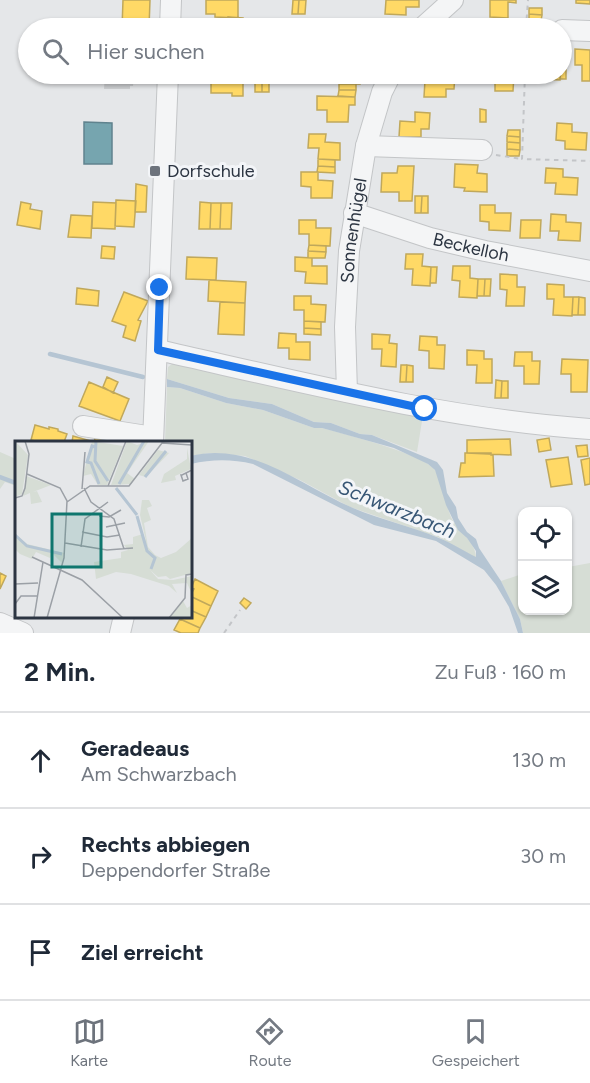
<!DOCTYPE html>
<html lang="de">
<meta charset="utf-8">
<style>
body{margin:0;font-family:Figtree,sans-serif;background:#f6f6f7;color:#1f2937}
.controls{position:absolute;right:18px;bottom:18px;display:grid;overflow:hidden;border-radius:12px;box-shadow:0 2px 4px #0004}
.controls button{width:54px;height:54px;display:grid;place-items:center;padding:0;border:0;border-bottom:2px solid #e0e1e3;background:#fff;color:#1f2937;font:30px sans-serif}
.stop{position:absolute;width:18px;height:18px;margin:-14px;border:4px solid #1a73e8;border-radius:50%;background:#fff}
.stop.end{background:#1a73e8;border-color:#fff;box-shadow:0 2px 6px #0008}
.list{margin:0;padding:0;list-style:none}
h2{display:flex;justify-content:space-between;align-items:center;height:78px;margin:0;padding:0 24px;font-size:26px}
h2 small{font-size:20px;font-weight:400;color:#747a83}
.list li{display:grid;grid-template-columns:39px 1fr auto;gap:18px;align-items:center;box-sizing:border-box;height:96px;padding:0 24px;border-top:2px solid #e0e1e3}
.list b{display:block;font-size:22px;white-space:nowrap}
.list p{margin:0;font-size:20px;white-space:nowrap;color:#747a83}
.list em{font-size:20px;font-style:normal;color:#747a83}
.icon{flex:none;width:33px;height:33px;fill:none;stroke:currentColor;stroke-width:2;stroke-linecap:round;stroke-linejoin:round}
.map{position:relative;flex:none;width:590px;height:633px;overflow:hidden}
.search{position:absolute;background:#fff;box-shadow:0 2px 4px #0004;left:18px;right:18px;top:18px;height:66px;display:flex;align-items:center;gap:15px;box-sizing:border-box;padding:0 21px;border-radius:33px;color:#747a83;font-size:22px}
.sheet{height:366px;background:#fff}
nav{display:flex;justify-content:space-around;align-items:center;box-sizing:border-box;height:84px;border-top:2px solid #e0e1e3;background:#fff;font-size:16px;color:#747a83}
nav a{display:grid;justify-items:center;gap:3px}
nav .on{color:#6d737c}
.map>svg:first-child{display:block}
.green{fill:#d6ddd5}
.water{fill:#b5c5d3}
.homes{fill:#ffd966;stroke:#c0a85b;stroke-width:1.5}
.public{fill:#76a5af;stroke:#60838e;stroke-width:1.5}
.lines{fill:none;stroke-linecap:round;stroke-linejoin:round}
.stream{stroke:#b5c5d3;stroke-width:4.5}
.building{fill:#cdcfd1}
.minor-casing{stroke:#c3c5c7;stroke-width:22}
.path{stroke:#c3c5c8;stroke-width:2;stroke-dasharray:4.5 4.5;stroke-linecap:butt}
.minor{stroke:#f4f5f6;stroke-width:20}
.route{stroke:#1a73e8;stroke-width:8}
.poi-dot{fill:#6d737c;stroke:#f3f5f8;stroke-width:2}
.labels{text-anchor:middle;stroke-width:6;stroke-linejoin:round;paint-order:stroke}
.poi-label{font-size:18px;fill:#2c3542;stroke:#f3f5f8;text-anchor:start}
.street-label{font-size:18px;fill:#2c3542;stroke:#f3f5f8}
.water-label{font-size:20px;font-style:italic;fill:#375675;stroke:#f3f5f8}
.inset-river{fill:none;stroke:#b5c5d3;stroke-width:3}
.inset-road{fill:none;stroke:#9ba0a6;stroke-width:1.5}
.view{fill:#0f766e;fill-opacity:0.15;stroke:#0f766e;stroke-width:3}
.inset-edge{fill:none;stroke:#2c3542;stroke-width:3}
</style>
<div class="map">
<svg width="590" height="633" viewBox="0 0 590 633">
<rect width="100%" height="100%" fill="#e5e7e9"/>
<path class="green" d="M176,361L423,415L417,452L372,435L360,434L331,423L314,422L272,404L229,398L167,379L168,367Z
M167,387L180,388L226,403L263,410L314,428H322C344,434 424,454 435,470C444,483 445,505 452,519C459,532 476,542 476,558L440,538L350,507L300,480L245,456L210,453L191,456L190,442H165Z
M0,452L16,459V486L5,482L0,489Z
M590,563V633H523L520,619L501,581L522,574V610H568V567Z"/>
<path class="water" d="M167,379L229,398L272,404L314,422L331,423L360,434L372,435L437,462L443,470L447,493L456,507L458,518L467,532L476,539L479,548L501,581L520,619L523,633H518L509,607L496,585L484,570L436,541L374,525L253,464C232,459 212,459 191,464L190,456C252,441 299,485 353,508C381,520 411,526 439,538C452,543 464,551 476,557V551L467,538L458,530L446,505L435,470L428,464L394,448L322,428H314L263,410L226,403L180,388L167,387Z"/>
<path class="homes" d="M123,0H150L149,28H122Z
M206,0H238V18L215,17V14H206Z
M293,0H299L298,14H292Z
M299,0H306L305,14H298Z
M386,0H419V7H406V15L385,14Z
M490,0H516V3L508,2V18L490,17Z
M576,0H590V4L576,3Z
M529,8H542V15L529,14Z
M529,14L542,15L541,21H529Z
M228,17L243,18L242,28H228Z
M529,21H541V28L528,27Z
M575,49L590,50V81H582V65H575Z
M562,61H566V79H560Z
M211,74H243V96H232V93H211Z
M339,74H360V84H339Z
M440,74H455L454,89H446V97H424L425,80H440Z
M488,74H514L513,91H495V75Z
M542,74H560V80L541,79Z
M255,77H262V92H255Z
M262,77H269V92H262Z
M339,84H356V90H339Z
M339,90H356L355,97L338,96Z
M317,96L355,97V105H349L348,122H327V110H317Z
M480,109L486,110V122H480Z
M415,112L430,113L429,129H421V137H399L400,121L415,122Z
M557,123L572,124V132L587,133L586,150L565,149V141L556,140Z
M508,130H520V137L507,136Z
M309,134H326L325,142L340,143V160L318,159L319,148H308Z
M507,136L520,137V143L507,142Z
M507,142L520,143V150L507,149Z
M507,149L520,150L519,156H507Z
M318,159L335,160V167L318,166Z
M455,164L478,165L477,173L487,174V192L464,191L465,188L454,187Z
M318,166L335,167V173L317,172Z
M398,166H414L412,201H399V192H381L382,173H397Z
M546,168L563,169V177L578,178L577,195L555,194L556,183H545Z
M301,172H318V180L333,181L332,198H311V187L301,186Z
M136,184L147,186L146,212H135Z
M415,196H422L421,213H415Z
M422,196H428V213H421Z
M116,200L136,201L134,227L115,226Z
M21,202L31,204L30,209L42,211L40,229L17,225Z
M93,202L116,203L115,229L92,228Z
M200,202L211,203L210,229H199Z
M211,203H221L220,229H210Z
M221,203H232L231,229H220Z
M480,205H495V213H511L510,231L489,230V222L480,221Z
M551,214L566,215V222L581,223L580,241L558,240L559,231H550Z
M71,215L92,216L91,238L68,237Z
M299,220H316V228H331L330,246L309,245V234H299Z
M521,220H541L540,238H520Z
M309,245L326,246V252L308,251Z
M102,246L115,247L114,259L101,258Z
M308,251L326,252L325,258H308Z
M406,254H423L422,266L431,267L430,286L412,285L413,269H405Z
M187,257L217,258L216,280L186,279Z
M295,257L312,258V266H327V284L305,283L306,272L295,271Z
M453,266H470V278L478,279L477,298L459,297L460,281L452,280Z
M431,267H437L436,283H430Z
M500,274L517,275V287H525L524,306H506L507,290L500,289Z
M478,279H485L484,296H477Z
M485,279H491L490,296H484Z
M209,280L246,282L245,303L208,301Z
M547,284L564,285V297H573L572,316L553,315L554,299H547Z
M77,288L99,291L98,306L76,304Z
M124,292L148,301L138,320L141,321L135,341L123,337L126,326L112,321Z
M294,296H311V304L326,305L325,322L304,321V310H294Z
M573,297H579L578,315H572Z
M579,297L585,298V315H578Z
M220,302L245,303L244,335L218,334Z
M304,321L321,322V329L304,328Z
M304,328L321,329V335L304,334Z
M279,333L296,334V342H310V360L289,359V348H278Z
M372,334L390,335L389,343L397,344L396,367L381,366L382,349H372Z
M420,336L437,337V345H445L444,369L429,368V351L419,350Z
M467,350L484,351V359H492V383H476L477,365H467Z
M515,352H532V361H540L539,384H524V366H514Z
M562,359L588,360L587,392H571V374H561Z
M401,365H407L406,382H400Z
M407,365L413,366V382H406Z
M107,377L118,382L113,393L103,387Z
M496,380L502,381L501,398H495Z
M502,381H508V398H501Z
M89,382L129,399L120,421L79,406Z
M35,425L49,429V427L58,429V431L67,434L64,442H39L31,440Z
M96,435L115,440L114,442H94Z
M73,436L91,441V442H72Z
M549,438L551,450L539,452L537,440Z
M510,439L511,455L467,453V440Z
M587,445L588,456L578,457L576,446Z
M465,453H491V455H493L494,476L459,477L461,463H465Z
M568,457L572,484L551,487L546,460Z
M590,458V484L585,485L581,460Z
M0,573L6,576L0,589Z
M195,579L218,591L211,606L190,596L194,589L191,588Z
M190,596L211,606L206,617L190,610Z
M244,598L251,603L246,609L240,603Z
M190,610L206,617L200,628L180,619L181,616H190Z
M180,619L200,628L198,633H181L174,630Z"/>
<path class="public" d="M84,122L112,123V164H84Z"/>
<g class="lines">
<path class="stream" d="M50,354L143,377
M0,477L16,483"/>
</g>
<path class="building" d="M105,74H134L133,86H130V89H104Z"/>
<g class="lines">
<defs>
<g id="minor">
<path d="M170,28L171,0"/>
<path d="M422,28L453,0"/>
<path d="M562,30L590,31"/>
<path d="M366,146L482,150"/>
<path id="s1" d="M354,213L430,238L485,251L590,271"/>
<path d="M158,350C301,382 444,419 590,429"/>
<path id="s2" d="M347,392L345,327L349,251L366,146L382,92L391,74"/>
<path d="M83,426L153,437"/>
<path d="M153,442L168,74"/>
<path d="M0,623L23,633"/>
<path d="M120,633L124,616"/>
</g>
</defs>
<use href="#minor" class="minor-casing"/>
<path class="path" d="M526,28L528,0
M525,74L522,159L590,161
M496,155L522,159
M224,633L240,610"/>
<use href="#minor" class="minor"/>
</g>
<g class="lines">
<path class="route" d="M160,288L158,350L425,409"/>
</g>
<rect class="poi-dot" x="149" y="165" width="12" height="12" rx="3"/>
<g class="labels">
<g class="poi-label">
<text x="167" y="177">Dorfschule</text>
</g>
<g class="street-label">
<text dy="6" stroke="none"><textPath href="#s2" startOffset="162">Sonnenhügel</textPath></text>
<text dy="6" stroke="none"><textPath href="#s1" startOffset="122">Beckelloh</textPath></text>
</g>
<g class="water-label">
<text transform="translate(397 509) rotate(22)" y="7">Schwarzbach</text>
</g>
</g>
<g transform="translate(15 441)">
<rect width="177" height="177" fill="#e5e7e9"/>
<path d="M0,0L13,14L7,53L0,56ZM77,0L108,5L92,44H83L76,33L68,35ZM112,0L122,4L134,0L112,32L120,38L116,43L96,44ZM172,7L176,28L160,35L161,39L146,42L149,33L172,18ZM143,9L154,12L131,36L124,34ZM11,35L36,44L18,51L22,50L27,61L16,63L15,52L8,55ZM127,59H134L137,65L132,67L136,79L129,82L133,106L140,114L146,117L161,111L177,97V132L155,138L151,135L143,136L135,129L143,138L158,139L177,135V153L172,142L157,143L162,152L154,145L116,133L101,131L81,138L79,121L106,117V111L113,109L109,104L118,103V96L128,93L131,100L125,74ZM0,93L12,103L49,112L47,122L38,113L35,117L21,111L17,118L5,113L0,108ZM168,160L172,167L177,164V176L155,177Z" fill="#d6ddd5"/>
<path class="inset-river" d="M81,0L80,20L93,40M80,6L77,5L72,21L76,22L84,43M130,36L151,10M104,43L129,0M101,47L122,74M122,75L132,110L140,117L136,128M0,94L12,105L47,113"/>
<path class="inset-road" d="M171,32L173,38L168,40L166,34H167L177,29M12,33L45,47L52,60L49,117L32,177M93,45L111,0M69,47L76,61L99,78L109,108M67,48L70,11M0,57L7,55L10,47L14,13L10,0M52,61L75,45H114L147,2L177,4M84,75L94,76L106,69M91,86L110,82M67,91L92,96L105,94M50,102L92,109L118,107M66,106L70,78L93,61M17,116L67,139L108,177M0,143L23,142M0,163L6,155H23M19,177L28,121M154,177L170,157L171,134L177,133"/>
<path class="view" d="M37,73H86V126H37Z"/>
<rect width="177" height="177" class="inset-edge"/>
</g>
</svg>
<div class="controls">
<button><svg class="icon" aria-label="locate" viewBox="0 0 24 24"><circle cx="12" cy="12" r="6"/><path d="M12 2v4M12 18v4M2 12h4M18 12h4"/></svg></button>
<button><svg class="icon" aria-label="layers" viewBox="0 0 24 24"><path d="M12 4l9 5-9 5-9-5zM3 14l9 5 9-5"/></svg></button>
</div>
<div class="stop" style="left:425px;top:409px"></div>
<div class="stop end" style="left:160px;top:288px"></div>
<div class="search"><svg class="icon" aria-label="search" viewBox="0 0 24 24"><circle cx="10" cy="10" r="6"/><path d="M15 15l6 6"/></svg>Hier suchen</div>
</div>
<section class="sheet">
<h2>2 Min.<small>Zu Fuß · 160 m</small></h2>
<ul class="list">
<li><svg class="icon" aria-label="ahead" viewBox="0 0 24 24"><path d="M12 20V5M6 11l6-6 6 6"/></svg><div><b>Geradeaus</b><p>Am Schwarzbach</p></div><em>130 m</em></li>
<li><svg class="icon" aria-label="right" viewBox="0 0 24 24"><path d="M7 20v-9h11M14 6l5 5-5 5"/></svg><div><b>Rechts abbiegen</b><p>Deppendorfer Straße</p></div><em>30 m</em></li>
<li><svg class="icon" aria-label="arrive" viewBox="0 0 24 24"><path d="M6 21V4h12l-3 4 3 4H6"/></svg><div><b>Ziel erreicht</b></div></li>
</ul>
</section>
<nav>
<a class="on"><svg class="icon" aria-label="map" viewBox="0 0 24 24"><path d="M3 6l6-2 6 2 6-2v14l-6 2-6-2-6 2zM9 4v14M15 6v14"/></svg>Karte</a>
<a><svg class="icon" aria-label="directions" viewBox="0 0 24 24"><path d="M12 3l9 9-9 9-9-9zM9 14v-3h6M13 9l2 2-2 2"/></svg>Route</a>
<a><svg class="icon" aria-label="saved" viewBox="0 0 24 24"><path d="M7 4h10v16l-5-4-5 4z"/></svg>Gespeichert</a>
</nav>
